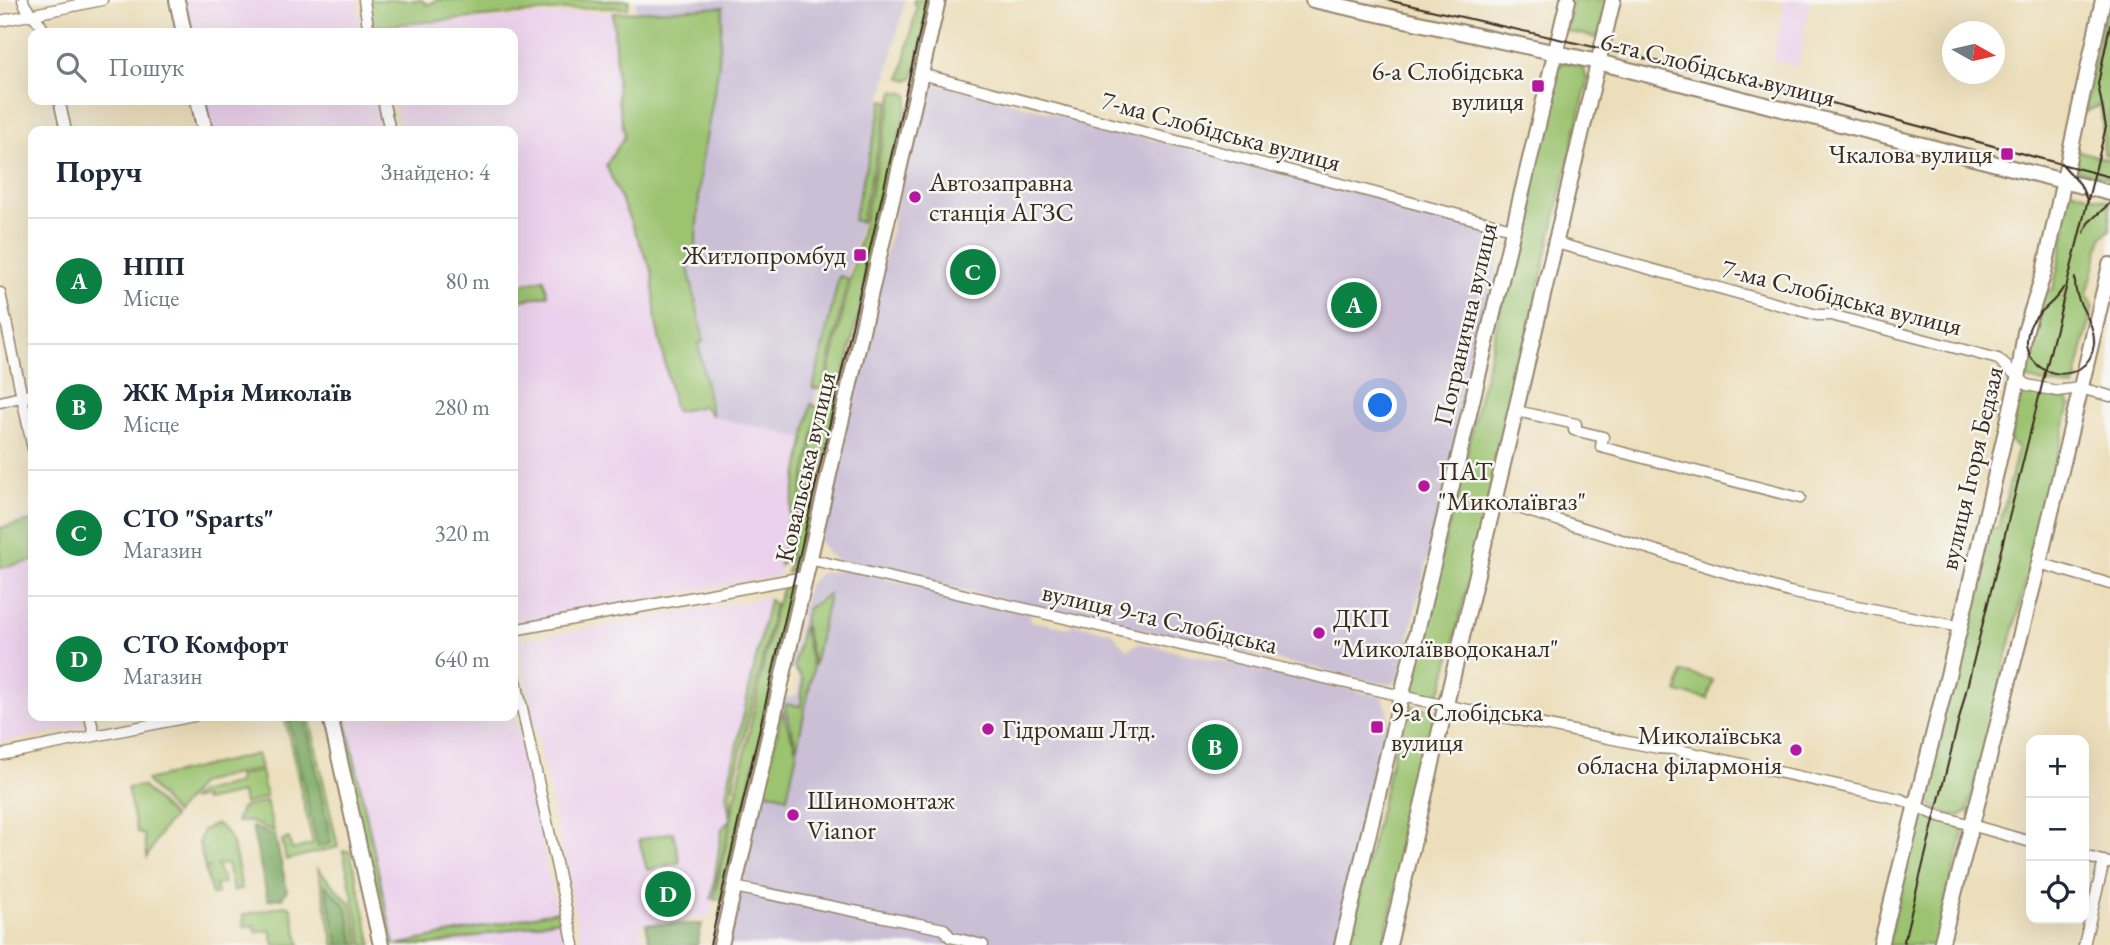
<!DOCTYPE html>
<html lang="uk">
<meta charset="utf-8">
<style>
body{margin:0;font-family:"EB Garamond",serif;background:#f6f6f7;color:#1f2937}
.controls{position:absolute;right:21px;bottom:21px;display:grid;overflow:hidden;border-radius:14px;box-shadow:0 7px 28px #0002}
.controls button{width:63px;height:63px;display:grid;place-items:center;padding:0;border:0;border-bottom:2px solid #e0e1e3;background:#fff;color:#1f2937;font:35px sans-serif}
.compass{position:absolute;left:1942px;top:21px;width:63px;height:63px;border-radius:50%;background:#fff;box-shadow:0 7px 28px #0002;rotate:98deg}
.you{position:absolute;left:1381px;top:406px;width:24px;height:24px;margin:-18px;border:5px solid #fff;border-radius:50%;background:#1a73e8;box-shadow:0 0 0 10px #1a73e833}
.badge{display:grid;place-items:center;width:46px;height:46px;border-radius:50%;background:#0b8043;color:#fff;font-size:23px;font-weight:700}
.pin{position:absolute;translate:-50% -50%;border:4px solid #fff;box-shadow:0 2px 7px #0006}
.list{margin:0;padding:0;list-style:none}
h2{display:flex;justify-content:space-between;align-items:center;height:91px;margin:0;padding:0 28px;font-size:30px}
h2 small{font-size:23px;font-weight:400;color:#747a83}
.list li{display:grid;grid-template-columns:46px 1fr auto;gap:21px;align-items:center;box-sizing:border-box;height:126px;padding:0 28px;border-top:2px solid #e0e1e3}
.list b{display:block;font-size:26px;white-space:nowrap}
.list p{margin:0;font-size:23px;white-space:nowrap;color:#747a83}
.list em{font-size:23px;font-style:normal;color:#747a83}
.icon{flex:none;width:38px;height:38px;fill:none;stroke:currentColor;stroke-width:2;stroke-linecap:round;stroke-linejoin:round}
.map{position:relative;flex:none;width:2110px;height:945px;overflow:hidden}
.search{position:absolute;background:#fff;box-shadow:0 7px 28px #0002;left:28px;top:28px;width:490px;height:77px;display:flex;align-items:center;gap:18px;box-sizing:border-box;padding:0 24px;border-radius:14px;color:#747a83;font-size:26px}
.panel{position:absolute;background:#fff;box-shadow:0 7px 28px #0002;left:28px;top:126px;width:490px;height:595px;border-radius:14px}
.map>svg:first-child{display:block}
.built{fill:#ebd1eb}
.industrial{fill:#cbbfd5}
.green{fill:#9bc36f;stroke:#6b7646;stroke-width:2}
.forest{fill:#7ca962;stroke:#5c6a40;stroke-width:2}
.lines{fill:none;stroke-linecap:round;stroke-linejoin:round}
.street-casing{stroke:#94846c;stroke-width:13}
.secondary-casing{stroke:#94846c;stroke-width:18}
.street{stroke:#fff;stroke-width:10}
.secondary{stroke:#fff;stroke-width:14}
.tram{stroke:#3b2a1e;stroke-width:2}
.poi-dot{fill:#b5179e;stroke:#f6f6f2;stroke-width:2.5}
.labels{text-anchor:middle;stroke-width:5;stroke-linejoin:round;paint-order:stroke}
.street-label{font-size:26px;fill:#3b2a1e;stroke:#f6f6f2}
.poi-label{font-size:26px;fill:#3b2a1e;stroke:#f6f6f2;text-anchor:start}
</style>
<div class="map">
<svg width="2110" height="945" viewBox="0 0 2110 945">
<rect width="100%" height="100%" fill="#f6f6f2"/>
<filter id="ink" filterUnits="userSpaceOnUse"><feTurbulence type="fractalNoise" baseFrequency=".0143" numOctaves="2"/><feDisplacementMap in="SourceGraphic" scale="14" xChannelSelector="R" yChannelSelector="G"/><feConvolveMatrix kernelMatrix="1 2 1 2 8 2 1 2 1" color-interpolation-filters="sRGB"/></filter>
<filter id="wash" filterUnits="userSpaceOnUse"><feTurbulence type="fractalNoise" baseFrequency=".00686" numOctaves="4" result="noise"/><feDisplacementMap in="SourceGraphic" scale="28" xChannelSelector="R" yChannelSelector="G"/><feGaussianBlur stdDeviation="1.57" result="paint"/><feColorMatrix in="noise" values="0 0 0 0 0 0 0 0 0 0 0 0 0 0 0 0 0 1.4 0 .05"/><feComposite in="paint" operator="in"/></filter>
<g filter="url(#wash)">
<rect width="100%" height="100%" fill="#ecdeba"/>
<path class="built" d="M182,0H357L363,33H189Z
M1785,0H1810L1798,66L1773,60Z
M587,12L613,13L618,101L625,136L606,165L652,271L656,322L676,411L704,406L709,415L807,439L779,576L513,623V131H402L395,100H513V33H381L379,26Z
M204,100H380L387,131H211Z
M33,518V716H81L84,725L0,743V526Z
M766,598L775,604L732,796L731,820L710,916L640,926L644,945H582L517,641Z
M513,710L557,911L394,945L344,716H513Z
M563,919L569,945H433Z"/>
<path class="industrial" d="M636,0H905L853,220L861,222L848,279L839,277L807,439L712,416L698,343L702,332L688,267L690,256H694L701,165L718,71L636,12Z
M943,85L1494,228L1500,233L1503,243L1399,679L1392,684H1385L843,563L830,556L822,545L819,537L922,99L932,86Z
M846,570L1030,612L1031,621L1069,628L1072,624L1111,632L1127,650L1139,643L1382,697L1388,710L1389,725L1337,945H728L738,897L748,886L744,874L784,699L798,694L800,678L790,667L808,585L820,573Z"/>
<path class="green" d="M367,0H422L427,5L437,0H629L628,8H587L370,27Z
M914,0H931L914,77L909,80L901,78L917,5L913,3Z
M1573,0H1607L1598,38L1566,31Z
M2107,0H2110V155L2104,154L2101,105L2085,112Z
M723,7L718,71L701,165L695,256H690L688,267L702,332L703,342L698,343L712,416L704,406L675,412L656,322L652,271L606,165L625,136L618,101L613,13Z
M1565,62L1581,65L1588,80L1443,687L1437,694C1426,697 1417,695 1411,684L1559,65Z
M894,91L907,94L909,97L800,566L787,573L801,494Z
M883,100L889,101L861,222L853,220Z
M2073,149L2110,160V179L2073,169Z
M2070,190L2110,201V230L2102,237L2087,295L2093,305L2074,388L2022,378L2041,292L2053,289L2067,226L2059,220Z
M839,276L848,279L823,389H813Z
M544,279L548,295L513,302V286Z
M2029,389L2050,398L2065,397L2070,405L1968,811L1960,816C1943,812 1927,811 1924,791L1988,530L1999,527L2018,449L2010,441L2021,391Z
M811,404L819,408L787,561L780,565Z
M32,521L33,561L0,568V528Z
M795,585L724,900H714L775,609L783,587Z
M829,594L814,666L804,621L807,609Z
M769,600L775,604L732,790L731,820L711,900L722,829L730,819L726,794Z
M803,625L813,670L797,748L785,709L786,704L801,706L803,680L794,667Z
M1682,672L1713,680L1708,699L1677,692Z
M1405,704L1437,711L1383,945H1348Z
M782,711L797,752L787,797L764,791Z
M284,716H309L338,847L286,860L282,840L289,838L292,850L313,844Z
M335,716H344L350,738L394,945H385Z
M257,754L261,768L200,783L175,814L146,780Z
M261,771L266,797L244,804L242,793L204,801L203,797L190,800L198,793L239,783L238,776Z
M142,786L173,817L162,830L147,857L144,835L137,832L127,788Z
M266,801L274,831L248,821L236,822L241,808Z
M1926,814L1962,827L1963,834L1934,945H1887L1918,818Z
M216,824C236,832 237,870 242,889L233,891L227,864L217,865L224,883L215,885L217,894L212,895L205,869L211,867L205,868L199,842L203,830Z
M673,832L680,862L647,870L639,840Z
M343,851H350L372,945H363Z
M318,869L351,904L360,945H334Z
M287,905L291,908L300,945H274L270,930L256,932L253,925L244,927L243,915Z
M557,911L563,919L433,945H396Z"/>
<path class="forest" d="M288,716L305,718L331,843L318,847Z
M252,827L275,835L287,890L282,898L268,900Z
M325,885L346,906L355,945H339Z
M646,924H702L697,945H650Z"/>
</g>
<g filter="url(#ink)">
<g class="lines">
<defs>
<path id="street" d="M23,0C26,14 41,18 44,33
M364,0L369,33
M0,21L102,0
M921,74L1512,229
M59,100L66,131
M383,100L390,131
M1556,243L1817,315H1831L1998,359L2027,385L2057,391L2080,388L2110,396
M0,293L33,449
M0,402L33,394
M1516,411L1576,424L1574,430L1603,437L1601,447L1800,498
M1493,500L1789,592L1960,627
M809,559L1424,701L1658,748L1674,749L1900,799L1936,815L2031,842
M2039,563L2110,584
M513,630L804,577
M513,667L574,945
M90,716L94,734
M0,755L194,716
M2084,856L2109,863
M734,887L944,929L950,937L983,945
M2084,945L2104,861"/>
<path id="secondary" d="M177,0L184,33
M1313,0L1598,62L2110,193
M198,100L205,131
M330,716L381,945
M721,945L938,0
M1342,945L1568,0
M1389,945L1613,0
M1881,945L1960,627L2018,379L2025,332L2044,272L2103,0
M1941,945L2039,563L2110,265"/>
</defs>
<use href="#street" class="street-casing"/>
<use href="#secondary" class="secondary-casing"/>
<use href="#street" class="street"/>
<use href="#secondary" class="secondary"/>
<path class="tram" d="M1387,0L1787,91L2110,177
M2061,163L2080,184L2088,202
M2084,233L2088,223L2110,203
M2063,288C2055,304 2034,313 2029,329C2014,379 2089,391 2094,344C2096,320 2073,305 2075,278
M710,945L927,0
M1903,945L2106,127L2098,84L2110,25"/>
</g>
</g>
<g class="poi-dot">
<rect x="1531" y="79" width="14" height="14" rx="3.5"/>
<rect x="2000" y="147" width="14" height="14" rx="3.5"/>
<circle cx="915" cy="197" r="7"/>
<rect x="853" y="248" width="14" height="14" rx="3.5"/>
<circle cx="1424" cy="486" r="7"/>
<circle cx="1319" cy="633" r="7"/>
<rect x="1370" y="720" width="14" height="14" rx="3.5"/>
<circle cx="988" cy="729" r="7"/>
<circle cx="1796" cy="750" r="7"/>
<circle cx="793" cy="815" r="7"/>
</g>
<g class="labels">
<g class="street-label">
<text transform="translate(1718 69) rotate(14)" y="9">6-та Слобідська вулиця</text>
<text transform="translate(1221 131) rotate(15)" y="9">7-ма Слобідська вулиця</text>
<text transform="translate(1842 297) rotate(14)" y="9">7-ма Слобідська вулиця</text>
<text transform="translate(1465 324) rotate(-77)" y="9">Погранична вулиця</text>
<text transform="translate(805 467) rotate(-77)" y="9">Ковальська вулиця</text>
<text transform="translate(1971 468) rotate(-77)" y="9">вулиця Ігоря Бедзая</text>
<text transform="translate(1160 618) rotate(13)" y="9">вулиця 9-та Слобідська</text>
</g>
<g class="poi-label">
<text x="1524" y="80" text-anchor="end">6-а Слобідська<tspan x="1524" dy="30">вулиця</tspan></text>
<text x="1993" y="163" text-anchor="end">Чкалова вулиця</text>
<text x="929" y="191">Автозаправна<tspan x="929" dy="30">станція АГЗС</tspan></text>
<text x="846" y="264" text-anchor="end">Житлопромбуд</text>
<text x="1438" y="480">ПАТ<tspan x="1438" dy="30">"Миколаївгаз"</tspan></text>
<text x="1333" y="627">ДКП<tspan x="1333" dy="30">"Миколаївводоканал"</tspan></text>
<text x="1391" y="721">9-а Слобідська<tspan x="1391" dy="30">вулиця</tspan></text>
<text x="1002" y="738">Гідромаш Лтд.</text>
<text x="1782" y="744" text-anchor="end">Миколаївська<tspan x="1782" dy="30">обласна філармонія</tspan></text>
<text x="807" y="809">Шиномонтаж<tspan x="807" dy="30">Vianor</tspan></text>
</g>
</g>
</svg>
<div class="controls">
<button>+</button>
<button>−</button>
<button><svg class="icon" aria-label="locate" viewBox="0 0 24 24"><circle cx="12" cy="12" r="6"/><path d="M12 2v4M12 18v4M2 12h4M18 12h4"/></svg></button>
</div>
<svg class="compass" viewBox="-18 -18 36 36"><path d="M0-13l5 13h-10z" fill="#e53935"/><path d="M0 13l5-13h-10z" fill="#747a83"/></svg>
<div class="you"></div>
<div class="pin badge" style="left:1354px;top:305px">A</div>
<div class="pin badge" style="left:1215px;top:747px">B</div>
<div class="pin badge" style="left:973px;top:272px">C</div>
<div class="pin badge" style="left:668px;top:894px">D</div>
<div class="search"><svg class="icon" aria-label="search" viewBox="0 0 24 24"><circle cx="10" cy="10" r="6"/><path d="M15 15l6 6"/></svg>Пошук</div>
<section class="panel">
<h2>Поруч<small>Знайдено: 4</small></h2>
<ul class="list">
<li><span class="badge">A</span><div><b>НПП</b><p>Місце</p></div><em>80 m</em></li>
<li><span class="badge">B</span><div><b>ЖК Мрія Миколаїв</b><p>Місце</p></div><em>280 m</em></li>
<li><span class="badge">C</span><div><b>СТО &quot;Sparts&quot;</b><p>Магазин</p></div><em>320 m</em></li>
<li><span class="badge">D</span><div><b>СТО Комфорт</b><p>Магазин</p></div><em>640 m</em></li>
</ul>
</section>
</div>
